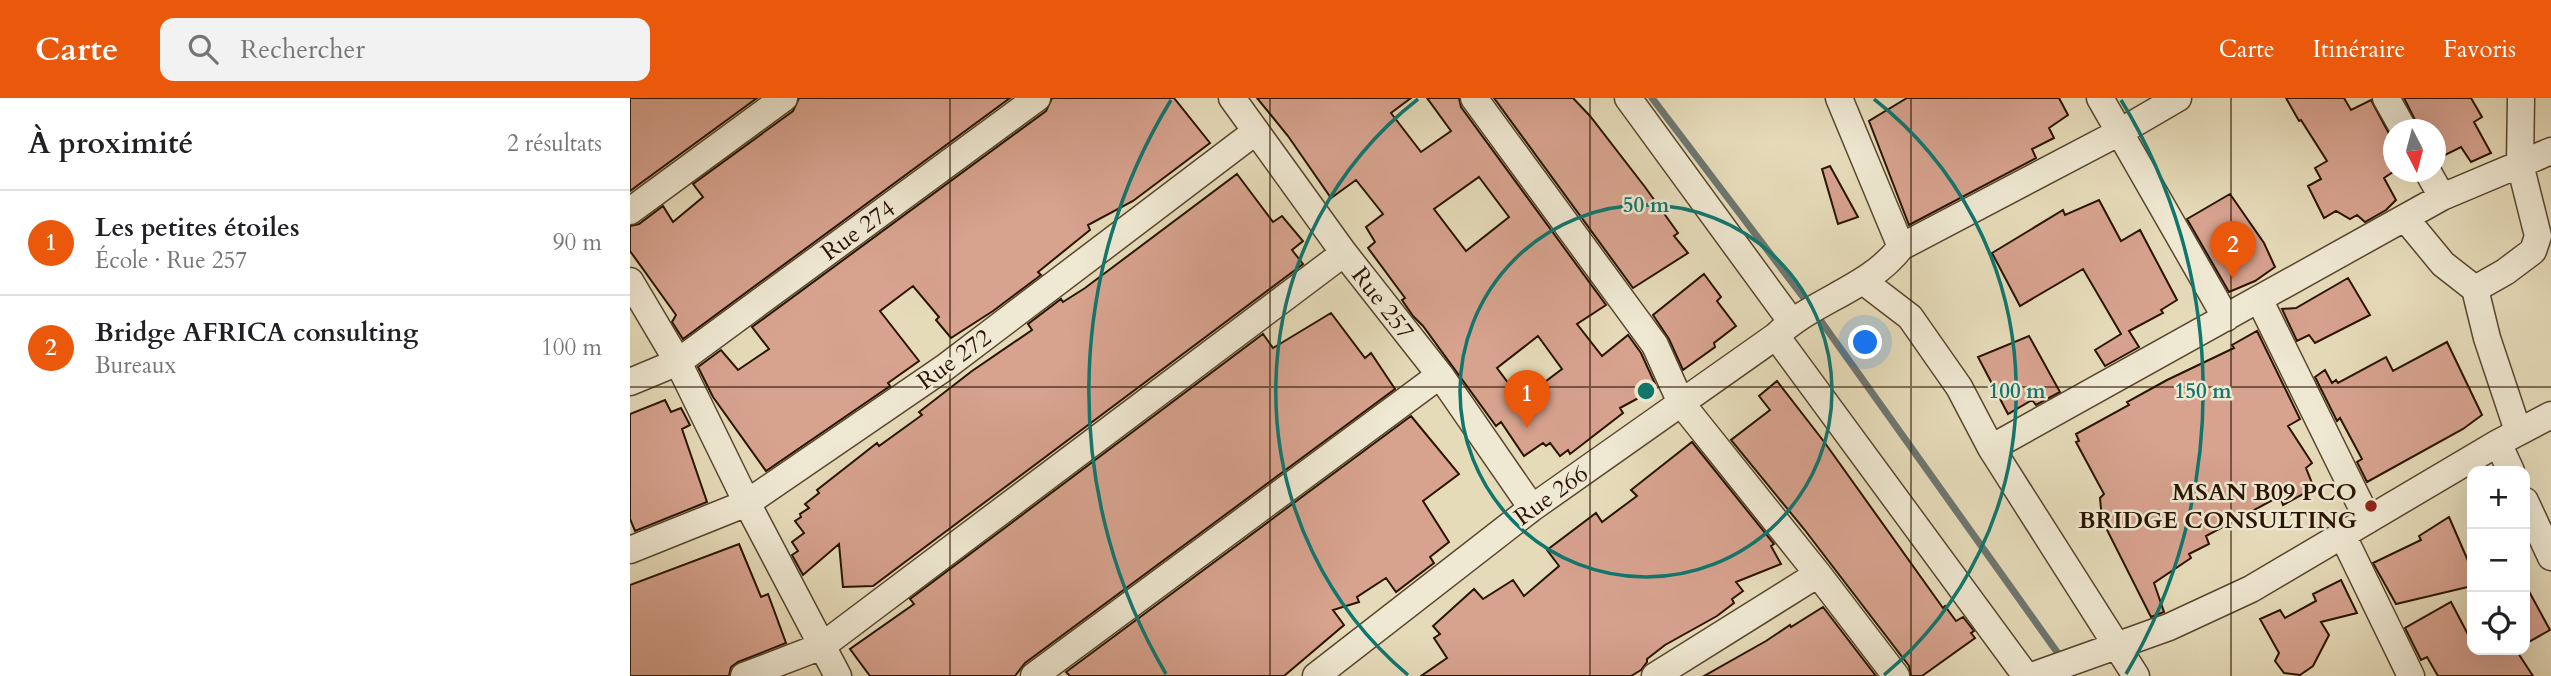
<!DOCTYPE html>
<html lang="fr">
<meta charset="utf-8">
<style>
body{margin:0;font-family:Cardo,serif;background:#f2f2f2;color:#202124}
.controls{position:absolute;right:21px;bottom:21px;display:grid;overflow:hidden;border-radius:14px;box-shadow:0 7px 28px #0002}
.controls button{width:63px;height:63px;display:grid;place-items:center;padding:0;border:0;border-bottom:2px solid #e0e0e0;background:#fff;color:#202124;font:35px sans-serif}
.compass{position:absolute;left:1753px;top:21px;width:63px;height:63px;border-radius:50%;background:#fff;box-shadow:0 7px 28px #0002;rotate:174deg}
.you{position:absolute;left:1236px;top:245px;width:24px;height:24px;margin:-18px;border:5px solid #fff;border-radius:50%;background:#1a73e8;box-shadow:0 0 0 10px #1a73e833}
.badge{display:grid;place-items:center;width:46px;height:46px;border-radius:50%;background:#ea580c;color:#fff;font-size:23px;font-weight:700}
.pin{position:absolute;translate:-50% -58px;filter:drop-shadow(0 2px 4px #0008)}
.pin::after{content:'';position:absolute;top:37px;width:24px;height:21px;background:inherit;clip-path:polygon(0 0,100% 0,50% 100%)}
.list{margin:0;padding:0;list-style:none}
h2{display:flex;justify-content:space-between;align-items:center;height:91px;margin:0;padding:0 28px;font-size:30px}
h2 small{font-size:23px;font-weight:400;color:#757577}
.list li{display:grid;grid-template-columns:46px 1fr auto;gap:21px;align-items:center;box-sizing:border-box;height:105px;padding:0 28px;border-top:2px solid #e0e0e0}
.list b{display:block;font-size:26px;white-space:nowrap}
.list p{margin:0;font-size:23px;white-space:nowrap;color:#757577}
.list em{font-size:23px;font-style:normal;color:#757577}
.icon{flex:none;width:38px;height:38px;fill:none;stroke:currentColor;stroke-width:2;stroke-linecap:round;stroke-linejoin:round}
.map{position:relative;flex:none;width:1921px;height:578px;overflow:hidden}
header{display:flex;align-items:center;gap:42px;box-sizing:border-box;height:98px;padding:0 35px;background:#ea580c;color:#fff}
header strong{font-size:33px}
nav{display:flex;gap:38px;margin-inline-start:auto;font-size:24px}
.search{width:490px;height:63px;background:#f2f2f2;display:flex;align-items:center;gap:18px;box-sizing:border-box;padding:0 24px;border-radius:14px;color:#757577;font-size:26px}
main{display:flex}
aside{flex:1;background:#fff}
.map>svg:first-child{display:block}
.lines{fill:none;stroke-linecap:round;stroke-linejoin:round}
.stream{stroke:#6d7670;stroke-width:7}
.building{fill:#d7a28e;stroke:#291400;stroke-width:2;fill-rule:evenodd}
.minor-casing{stroke:#58462e;stroke-width:29}
.minor{stroke:#efe8d2;stroke-width:26}
.grid{fill:none;stroke:#291400;stroke-width:2;stroke-opacity:0.55}
.ring{fill:none;stroke:#0f766e;stroke-width:3.5}
.poi-dot{fill:#8f2418;stroke:#efe8d2;stroke-width:2.5}
.labels{text-anchor:middle;stroke-width:5;stroke-linejoin:round;paint-order:stroke}
.street-label{font-size:24px;fill:#291400;stroke:#efe8d2}
.poi-label{font-size:24px;font-weight:bold;fill:#291400;stroke:#efe8d2;text-anchor:end}
.centre{fill:#0f766e;stroke:#efe8d2;stroke-width:3.5}
.ring-label{font-size:21px;text-anchor:middle;font-weight:bold;fill:#0f766e;stroke:#efe8d2;stroke-width:5;stroke-linejoin:round;paint-order:stroke}
</style>
<header>
<strong>Carte</strong>
<div class="search"><svg class="icon" aria-label="search" viewBox="0 0 24 24"><circle cx="10" cy="10" r="6"/><path d="M15 15l6 6"/></svg>Rechercher</div>
<nav><a>Carte</a><a>Itinéraire</a><a>Favoris</a></nav>
</header>
<main>
<aside>
<h2>À proximité<small>2 résultats</small></h2>
<ul class="list">
<li><span class="badge">1</span><div><b>Les petites étoiles</b><p>École · Rue 257</p></div><em>90 m</em></li>
<li><span class="badge">2</span><div><b>Bridge AFRICA consulting</b><p>Bureaux</p></div><em>100 m</em></li>
</ul>
</aside>
<div class="map">
<svg width="1921" height="578" viewBox="0 0 1921 578">
<rect width="100%" height="100%" fill="#e6dbb9"/>
<filter id="stains"><feTurbulence type="fractalNoise" baseFrequency=".00286" numOctaves="4"/><feColorMatrix values="0 0 0 0 .2 0 0 0 0 .09 0 0 0 0 .02 0 0 0 .5 -.17"/></filter>
<radialGradient id="worn" r=".72"><stop offset=".6" stop-color="#630" stop-opacity="0"/><stop offset="1" stop-color="#630" stop-opacity=".3"/></radialGradient>
<g class="lines">
<path class="stream" d="M1022,0L1183,212L1432,561"/>
</g>
<path class="building" d="M0,0H127L0,93Z
M169,0H380L53,241L42,224L46,217L0,153V128L9,126L33,108L43,124L73,99L63,86L163,13Z
M422,0H544L580,45L503,103L458,127L460,132L408,174L411,177L363,213L321,240L306,222L309,219L283,188L250,213L289,263L258,285L260,288L136,373L83,299L68,269L91,252L108,272L139,251L122,229L416,13Z
M627,0H781L761,15L791,54L821,33L797,0H829L831,9L976,207L947,226L972,258L998,237L1011,255L1027,290L990,310L993,315L940,356L938,352L930,358L920,345L916,348L913,345L894,358L871,324L866,328L793,228L783,218L772,202L775,200L738,150L745,144L736,129L753,116L726,82L701,100L658,38ZM849,79L879,119L836,153L804,111ZM908,238L932,271L891,302L867,270Z
M864,0H943L960,18L1015,89L1048,135L1044,138L1058,155L1003,190Z
M1277,0H1429L1438,17L1419,30L1424,40L1402,51L1406,60L1279,127L1239,23Z
M1656,0H1714L1721,12L1741,2L1763,43V74L1754,80L1766,102L1756,112L1735,124L1727,117L1720,121L1706,113L1694,120L1678,88L1691,81L1685,70L1697,63L1671,22L1669,23Z
M1774,0H1841L1852,19L1844,24L1861,55L1841,64L1831,49L1807,61L1805,32H1790Z
M1200,68L1228,119L1208,126L1192,71Z
M607,76L643,124L652,118L673,143L662,152L673,166L243,488L213,489L209,446L173,477L162,457L168,453L162,444L174,435L165,423L171,419L170,416L179,410L175,406L189,395L187,392L247,345L249,348L292,317L289,314L342,273L402,232L398,226L431,201L433,204L455,190Z
M1600,96L1634,145L1645,169L1625,183L1599,194L1557,121Z
M1469,102L1491,143L1510,132L1547,202L1531,212L1533,215L1499,233L1509,249L1475,268L1465,252L1491,236L1453,171L1390,208L1362,155L1433,112L1435,117Z
M1074,176L1091,199L1087,203L1106,228L1084,245L1085,249L1053,272L1039,241L1023,217Z
M1718,180L1740,217L1685,245L1679,237L1667,243L1652,211L1666,210Z
M701,215L735,260L741,255L765,291L395,565L385,578H240L220,551L284,506L280,501L633,236L643,250Z
M1627,233L1670,321L1658,328L1682,365L1676,370L1684,390L1653,407L1650,398L1576,438L1579,446L1559,456L1561,460L1524,485L1534,514L1521,519L1472,422L1470,400L1474,396L1446,344L1449,343L1446,336L1499,307L1497,304L1537,282L1604,250L1602,247Z
M1399,238L1430,294L1406,307L1402,302L1378,316L1348,259Z
M1817,244L1852,317L1833,331L1737,384L1727,364L1732,361L1710,320L1707,323L1685,279L1695,272L1702,285L1706,282L1708,285L1756,259L1763,273Z
M1147,283L1195,345L1313,510L1315,508L1326,523L1333,519L1344,533L1341,535L1345,540L1292,578H1281L1279,568L1174,431L1101,342L1140,312L1129,298Z
M35,302L41,314L51,310L60,327L52,331L77,404L5,433L0,421V316Z
M781,318L829,376L793,403L819,444L800,459L804,465L766,494L756,480L727,499L729,504L703,512L714,527L654,578H440L436,574Z
M1062,344L1144,446L1141,448L1151,466L1106,484L1113,493L1102,501L1104,505L1087,518L1035,547L1017,561V564L1011,572L1001,578H791L817,560L804,540L810,536L803,528L844,491L853,501L883,482L894,498L929,468L917,452L966,415L972,424L1007,398L1001,392Z
M1819,419L1842,472V488L1766,506L1743,465L1791,442L1789,438Z
M109,446L131,499L138,496L156,545L108,564L101,569L99,578H0V487Z
M1711,482L1727,515L1691,524L1699,537L1683,568L1670,577L1654,575L1645,563L1649,555L1630,521L1650,512L1655,520L1686,503L1683,496Z
M1895,486L1920,532L1895,546Z
M1821,504L1842,544V552H1886L1903,578H1808L1797,559L1791,562L1775,530Z
M1193,509L1246,578H1074L1136,543L1160,527L1161,529Z"/>
<g class="lines">
<defs>
<path id="minor" d="M602,0L714,155L810,277L902,410
M844,0L1025,247L1051,305L1188,476L1266,578
M998,0L1161,223
M1209,0L1271,149
M1470,0L1596,220
M1756,0L1774,32
M1798,74L1812,99
M0,113L154,0
M1775,120L1813,166L1845,191
M0,183L48,264L117,405L208,578
M1233,183L1280,219L1329,289L1361,350L1506,578
M1629,201L1738,422
M1146,238L1396,578
M0,284L48,264L407,0
M1888,333L1857,240L1845,191L1875,174L1903,153L1908,138L1890,66L1891,0
M1868,345L1881,373
M1361,350L1812,99L1921,53
M1895,403L1921,459
M1712,436L1781,578
M0,452L117,405L314,270L625,34
M114,578L192,548L714,155
M404,578L810,277
M686,578L902,410L1146,238C1183,202 1239,191 1271,149L1488,35L1548,0
M1025,578L1188,476
M1402,578L1539,529L1621,491L1868,345L1921,317"/>
</defs>
<use href="#minor" class="minor-casing"/>
<use href="#minor" class="minor"/>
</g>
<path class="grid" d="M320,0V578M640,0V578M960,0V578M1281,0V578M1601,0V578M0,289H1921"/>
<g class="ring">
<circle cx="1016" cy="293" r="186"/>
<path d="M778 577A371 371 0 0 1 788 1M1244 1A371 371 0 0 1 1254 577"/>
<path d="M536 576A557 557 0 0 1 541 2M1491 2A557 557 0 0 1 1496 576"/>
</g>
<circle class="poi-dot" cx="1741" cy="408" r="7"/>
<g class="labels">
<g class="street-label">
<text transform="translate(228 132) rotate(-36)" y="8">Rue 274</text>
<text transform="translate(753 205) rotate(52)" y="8">Rue 257</text>
<text transform="translate(324 261) rotate(-36)" y="8">Rue 272</text>
<text transform="translate(921 397) rotate(-36)" y="8">Rue 266</text>
</g>
<g class="poi-label">
<text x="1727" y="402">MSAN B09 PCO<tspan x="1727" dy="28">BRIDGE CONSULTING</tspan></text>
</g>
</g>
<circle cx="1016" cy="293" r="10" class="centre"/>
<g class="ring-label">
<text x="1016" y="114">50 m</text>
<text x="1387" y="300">100 m</text>
<text x="1573" y="300">150 m</text>
</g>
<rect width="100%" height="100%" filter="url(#stains)"/>
<rect width="100%" height="100%" fill="url(#worn)"/>
</svg>
<div class="controls">
<button>+</button>
<button>−</button>
<button><svg class="icon" aria-label="locate" viewBox="0 0 24 24"><circle cx="12" cy="12" r="6"/><path d="M12 2v4M12 18v4M2 12h4M18 12h4"/></svg></button>
</div>
<svg class="compass" viewBox="-18 -18 36 36"><path d="M0-13l5 13h-10z" fill="#e53935"/><path d="M0 13l5-13h-10z" fill="#757577"/></svg>
<div class="you"></div>
<div class="pin badge" style="left:897px;top:330px">1</div>
<div class="pin badge" style="left:1603px;top:181px">2</div>
</div>
</main>
